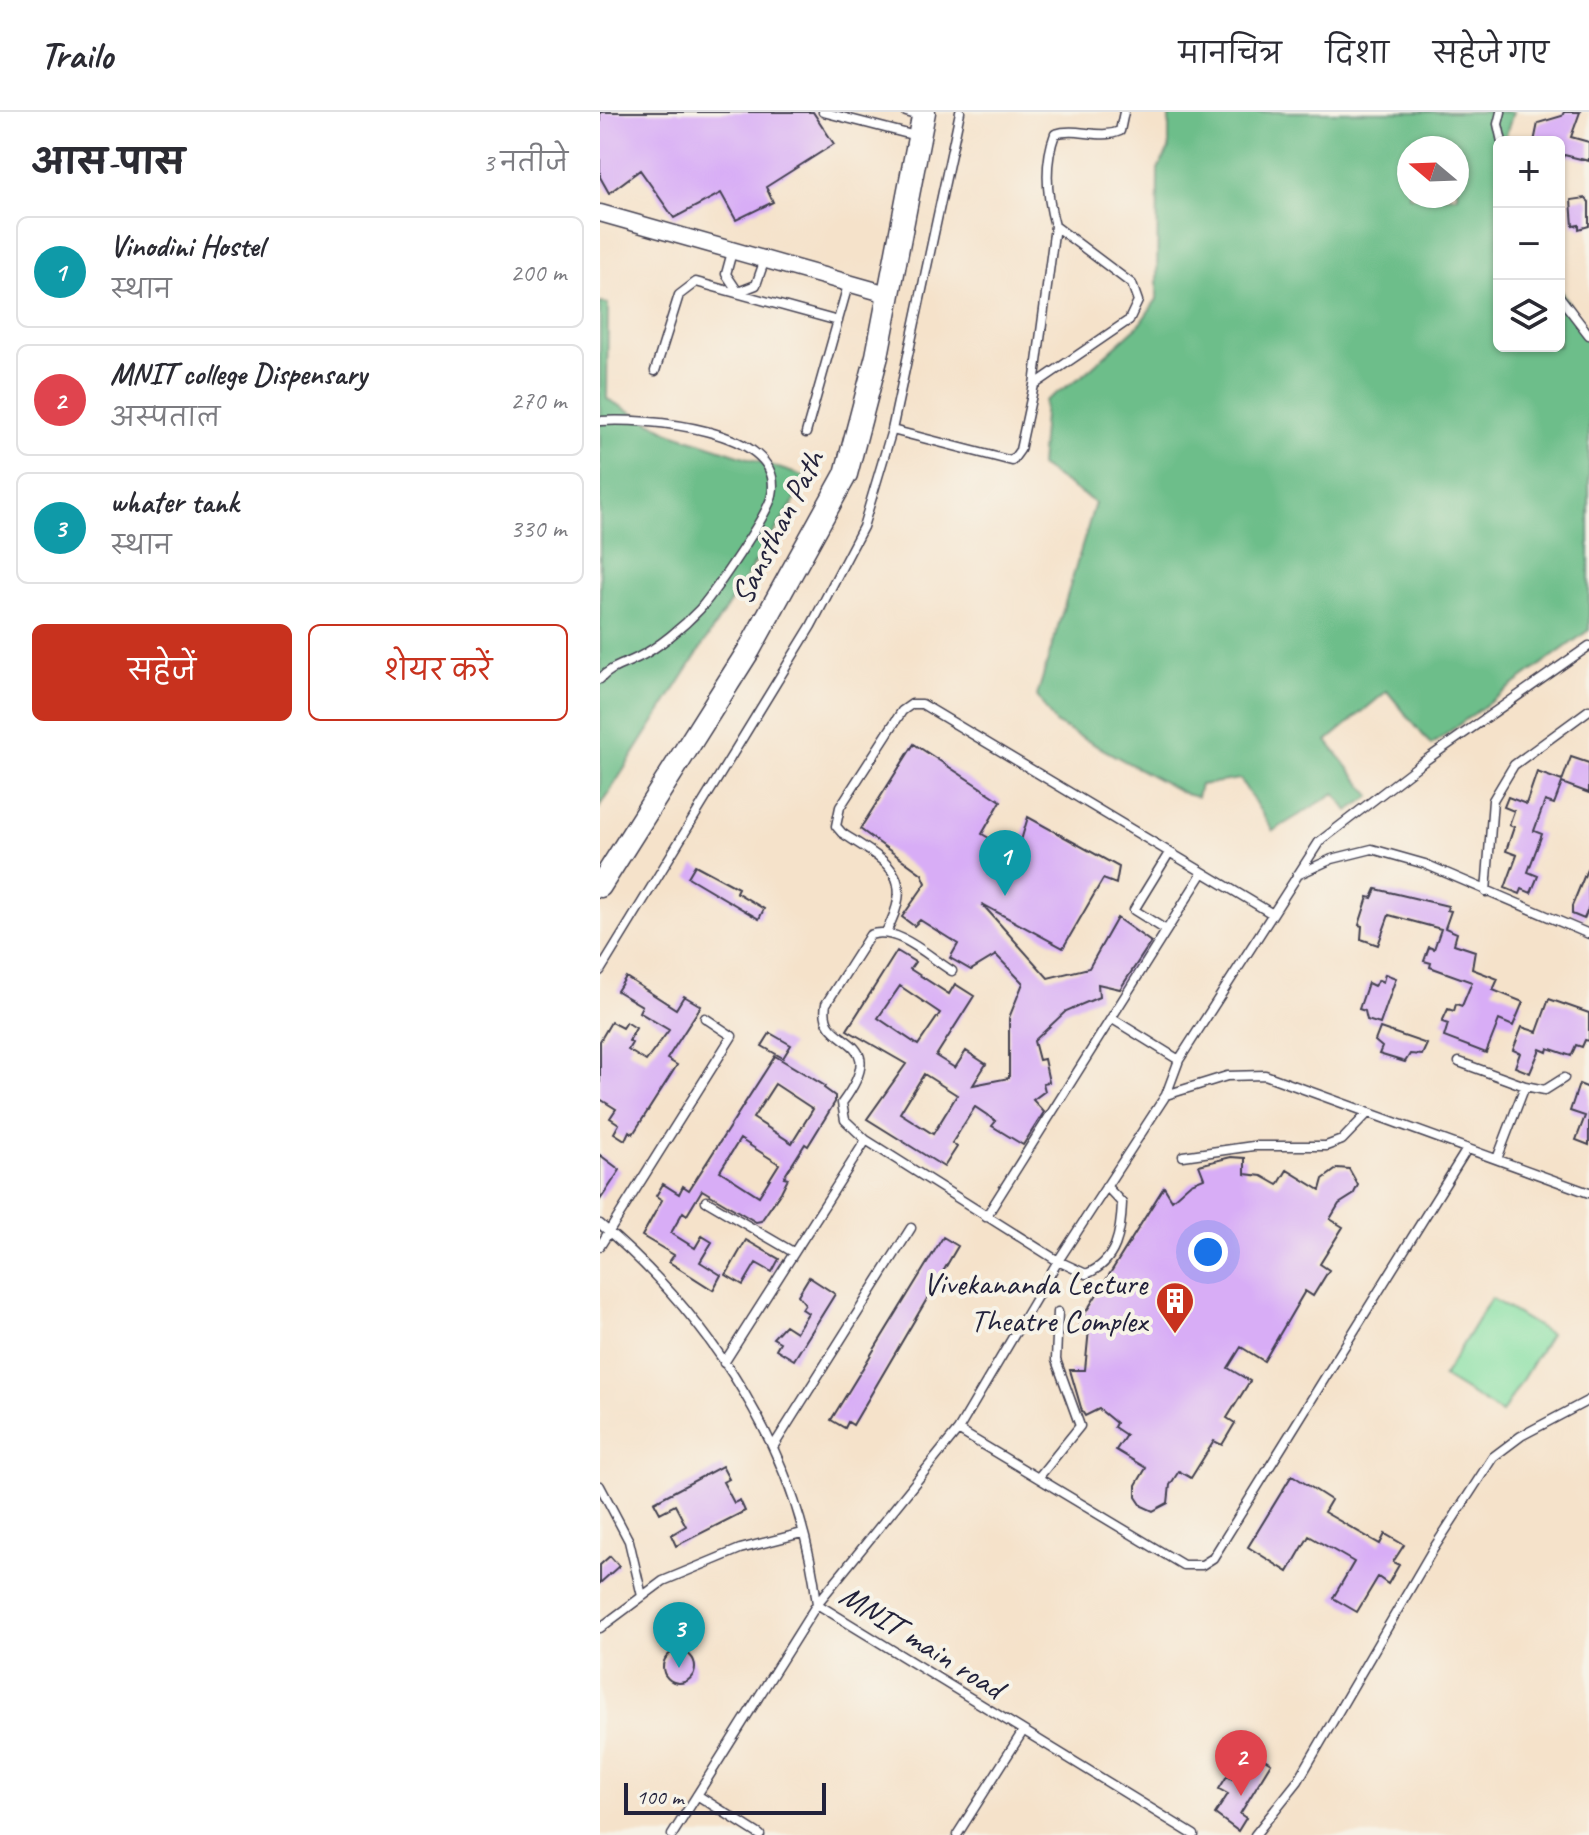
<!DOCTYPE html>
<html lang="hi">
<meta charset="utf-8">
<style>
body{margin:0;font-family:Caveat,"Playpen Sans Deva",sans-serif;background:#f7f7f7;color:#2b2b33}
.controls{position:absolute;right:24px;top:24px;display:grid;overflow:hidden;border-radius:12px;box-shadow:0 2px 6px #0004}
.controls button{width:72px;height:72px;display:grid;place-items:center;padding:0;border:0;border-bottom:2px solid #e1e1e2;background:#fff;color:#2b2b33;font:40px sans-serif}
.compass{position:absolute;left:797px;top:24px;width:72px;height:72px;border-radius:50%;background:#fff;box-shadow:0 2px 6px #0004;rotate:289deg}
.scale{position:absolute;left:24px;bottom:20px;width:202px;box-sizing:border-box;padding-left:8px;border:4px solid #22223b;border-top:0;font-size:22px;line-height:28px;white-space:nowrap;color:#22223b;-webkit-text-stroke:6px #f7f3e8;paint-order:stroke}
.you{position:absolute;left:608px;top:1140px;width:28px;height:28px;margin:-20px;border:6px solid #fff;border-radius:50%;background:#1a73e8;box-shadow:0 0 0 12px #1a73e833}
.badge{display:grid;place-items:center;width:52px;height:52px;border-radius:50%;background:#c8321e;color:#fff;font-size:26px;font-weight:700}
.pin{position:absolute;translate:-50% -66px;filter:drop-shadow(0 2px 4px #0008)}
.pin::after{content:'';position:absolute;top:42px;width:28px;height:24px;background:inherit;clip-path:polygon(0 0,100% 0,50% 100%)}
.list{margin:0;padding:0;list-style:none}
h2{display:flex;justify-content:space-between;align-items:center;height:104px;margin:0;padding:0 32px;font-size:34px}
h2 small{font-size:26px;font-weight:400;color:#7c7c81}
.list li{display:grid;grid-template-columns:52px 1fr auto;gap:24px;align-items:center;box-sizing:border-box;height:112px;margin:0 16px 16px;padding:0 16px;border:2px solid #e1e1e2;border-radius:12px}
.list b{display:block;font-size:30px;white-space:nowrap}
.list p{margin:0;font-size:26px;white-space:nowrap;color:#7c7c81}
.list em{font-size:26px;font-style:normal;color:#7c7c81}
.actions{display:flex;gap:16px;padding:24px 32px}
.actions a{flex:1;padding:18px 0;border:2px solid #c8321e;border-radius:12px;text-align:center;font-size:28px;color:#c8321e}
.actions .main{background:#c8321e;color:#fff}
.icon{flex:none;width:44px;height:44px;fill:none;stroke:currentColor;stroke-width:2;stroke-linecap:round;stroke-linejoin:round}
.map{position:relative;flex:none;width:989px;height:1723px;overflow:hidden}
header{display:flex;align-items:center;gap:48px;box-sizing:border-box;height:112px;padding:0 40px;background:#fff;border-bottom:2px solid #e1e1e2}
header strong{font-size:38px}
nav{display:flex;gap:44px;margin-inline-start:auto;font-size:28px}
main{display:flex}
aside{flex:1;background:#fff}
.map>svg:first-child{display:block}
.green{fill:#87e0a5;stroke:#548170;stroke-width:2}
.forest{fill:#6dbe8a;stroke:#487062;stroke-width:2;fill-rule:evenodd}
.building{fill:#d8adf6;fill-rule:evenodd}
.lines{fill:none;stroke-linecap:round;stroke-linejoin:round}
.lane-casing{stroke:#423f50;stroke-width:11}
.street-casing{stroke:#423f50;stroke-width:19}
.secondary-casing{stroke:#423f50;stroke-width:25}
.lane{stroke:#fff;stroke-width:8}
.street{stroke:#fff;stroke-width:16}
.secondary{stroke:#fff;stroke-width:22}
.labels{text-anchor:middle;stroke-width:8;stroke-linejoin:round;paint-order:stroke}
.street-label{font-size:32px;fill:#22223b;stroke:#f7f3e8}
.poi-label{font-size:32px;fill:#22223b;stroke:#f7f3e8;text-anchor:end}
</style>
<header>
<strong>Trailo</strong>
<nav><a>मानचित्र</a><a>दिशा</a><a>सहेजे गए</a></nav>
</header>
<main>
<aside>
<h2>आस-पास<small>3 नतीजे</small></h2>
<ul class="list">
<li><span class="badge" style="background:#0f9aa8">1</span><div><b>Vinodini Hostel</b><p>स्थान</p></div><em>200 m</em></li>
<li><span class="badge" style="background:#e0444e">2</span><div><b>MNIT college Dispensary</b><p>अस्पताल</p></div><em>270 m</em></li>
<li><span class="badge" style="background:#0f9aa8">3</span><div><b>whater tank</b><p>स्थान</p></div><em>330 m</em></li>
</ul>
<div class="actions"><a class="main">सहेजें</a><a>शेयर करें</a></div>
</aside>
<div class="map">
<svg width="989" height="1723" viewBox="0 0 989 1723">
<rect width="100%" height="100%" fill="#f7f3e8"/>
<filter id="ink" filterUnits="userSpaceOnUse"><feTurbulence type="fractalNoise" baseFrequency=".0125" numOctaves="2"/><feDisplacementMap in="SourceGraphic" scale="16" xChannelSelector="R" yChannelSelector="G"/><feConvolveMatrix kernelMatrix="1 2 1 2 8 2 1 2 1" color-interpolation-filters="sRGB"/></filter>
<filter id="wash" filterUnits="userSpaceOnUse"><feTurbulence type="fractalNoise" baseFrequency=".006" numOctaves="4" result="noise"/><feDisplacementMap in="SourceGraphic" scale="32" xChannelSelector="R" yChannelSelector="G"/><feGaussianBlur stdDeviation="1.8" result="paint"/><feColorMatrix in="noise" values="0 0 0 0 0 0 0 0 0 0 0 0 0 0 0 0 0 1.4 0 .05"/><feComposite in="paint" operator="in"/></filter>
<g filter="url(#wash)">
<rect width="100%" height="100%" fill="#f5e2ca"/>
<path class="green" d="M891,1186L950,1222L902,1301L843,1265Z"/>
<path class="forest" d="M569,0H913L904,30H899V234H959V176L989,223V518L831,633L787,579L727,629L771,684L748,699L735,681L673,719L640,667L600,673L597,685L585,682L455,611L437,584L495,391L440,354L445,289L482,264L539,213L557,187L558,57L569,37ZM809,36H857V84H809Z
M0,191L8,192L7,287L69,320L209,366L0,695Z"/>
<g id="blocks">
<path class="building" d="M0,0H213L234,32L166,75L173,90L136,108L121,81L74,106L40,58L9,81L0,65Z
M964,0H980L971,25L989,30V49L964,43L959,53V30H934L938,11L962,4Z
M985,86L989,90V114L979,117V113L973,114L971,88Z
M314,632L401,689L382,722L417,742L428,705L519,755L516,772L503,767L463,836L382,792L448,866L489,856L517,806L551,830L520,877L498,872L499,885L466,899L434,929L439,948L444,947L449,970L443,971L445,979L433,988L444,1000L423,1033L392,1014L396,1009L375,995L352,1031L357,1035L344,1055L267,1007L306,952L247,918L297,839L315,850L310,857L349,882L355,872L374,884L336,944L355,956L366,939L386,952L373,973L409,966V906L423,871L396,843L371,858L350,846L358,832L320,808L314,814L302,805L326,771L322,762L260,717ZM300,874L340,901L318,933L278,906ZM324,962L357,983L333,1022L300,1001Z
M971,645L989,651V681L962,671L954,692L945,689L934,719L942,722L928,760L938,764L931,781L922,777L920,782L905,776L917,743L906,739L914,715L909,713L914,699L904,695L908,685L926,692L937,660L962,669Z
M95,753L138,776L136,780L164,797L159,807L88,765Z
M988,755L989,795L984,807L972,802V794Z
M776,777L848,794L847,798L851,799L845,816L857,821L854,832L875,839L872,857L898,867L893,878L923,890L913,914L899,908L886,941L844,925L848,912L842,910L848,897L854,899L856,892L862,894L872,870L830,855L831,851L824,849L829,835L834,837L841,817L789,803L778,833L761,827L762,814L759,813L768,785L772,786Z
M785,862L796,866L780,912L767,908L765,899L759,897L768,871L774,874L779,868L783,870Z
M26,865L76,897L84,884L101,894L67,947L77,953L33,1022L29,1019L25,1028L14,1021L19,1012L10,1006L16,997L0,987V929L11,910L22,916L26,910L36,916L29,929L32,931L28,938L46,949L69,918L39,900L42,894L17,879Z
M949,887L989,901V929L985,928L982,935L976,933L971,944L948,936L947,940L940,937L930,961L915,955L920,941L913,938L922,915L937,920Z
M780,916L827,932L822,943L810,942L805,950L779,942L782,935L775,929Z
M170,921L191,933L183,946L162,934Z
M175,944L225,974L224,976L235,984V990L208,1034L205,1032L184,1065L188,1066L181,1080L161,1109L156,1110L102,1078L87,1103L83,1100L71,1121L95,1136L102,1124L112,1130L100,1150L121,1163L113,1178L69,1150L74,1143L42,1124L62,1088L56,1084L63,1072L79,1082L83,1074L89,1078ZM175,972L213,997L192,1031L153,1006ZM140,1027L179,1052L159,1084L120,1059Z
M979,972L989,976V1033L976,1028L985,1004L970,999Z
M0,1043L20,1058L0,1088Z
M631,1045L645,1046V1062L662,1064L678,1073L687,1058L720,1078L723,1067L738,1056L749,1057L758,1073L753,1083L739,1092L730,1107L743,1115L720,1152L729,1158L713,1184L705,1179L664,1249L641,1235L628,1256L650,1269L627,1306L635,1311L622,1333L614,1329L591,1366L579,1359L570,1373L568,1391L553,1399L542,1394L536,1385V1373L546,1356L516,1338L526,1323L514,1315L516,1311L499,1297L485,1304L482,1299L470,1258H485L489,1217L479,1211L564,1075L572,1088L591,1071L604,1066L599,1053Z
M343,1125L358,1134L253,1313L248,1310L245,1316L231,1308Z
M146,1128L179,1147L172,1160L156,1151L143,1173L126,1163Z
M209,1165L235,1182L194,1248L176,1237L180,1230L173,1226L185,1213L196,1220L208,1201L202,1197L205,1192L198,1183Z
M122,1354L129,1367L123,1370L134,1391L140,1388L145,1399L76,1434L71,1423L86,1414L75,1393L60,1401L54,1390Z
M692,1363L731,1388L724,1400L780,1432L785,1422L804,1433L793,1450L799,1453L788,1472L778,1465L757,1500L733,1486L754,1450L709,1424L688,1460L648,1435Z
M10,1444L19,1454L0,1471V1453Z
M63 1555a16 16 0 1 1 32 0a16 16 0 1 1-32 0Z
M661,1645L671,1651L640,1702L646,1706L638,1719L615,1702L628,1682L619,1677L627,1664L632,1667L643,1650L653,1657Z"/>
</g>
</g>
<g filter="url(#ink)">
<use href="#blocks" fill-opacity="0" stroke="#423f50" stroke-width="2"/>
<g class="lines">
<defs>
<path id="lane" d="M223,0L316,24
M306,0L323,5
M901,0L898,12L902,30
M455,114C447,85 444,51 455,22C477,15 499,28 520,19L524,0
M132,140L126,162L138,180L156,173L164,150
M959,184L989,223
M55,259L79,183L96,170L238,209
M0,309C42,306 186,315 172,383C168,403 115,479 100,497C84,514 58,536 37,546C23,553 11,555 0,567
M292,318L412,349L420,338L434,273L529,208L538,189L532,172L455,114L434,273
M206,321L248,173
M697,763L732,747L772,737L825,752L989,822
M886,780L893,688L914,653L989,598
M566,818L534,798L569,741
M286,820C317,762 287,750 242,721L236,714L240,695L302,599L312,592H322L671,801
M0,859L211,514L263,415L292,318L360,0
M352,859C329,845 297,813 270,823L226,892C217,939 295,919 242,991L245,1008L266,1028L458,1149L486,1162C517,1150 521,1120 522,1091L506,1074
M511,906L579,948
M859,950L925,974
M566,983L627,964L665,963L989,1081
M583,1044L653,1034H726L742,1028L767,1002
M897,1047L925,974L945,978L964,966
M106,1089L193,1140
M386,1105L602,762
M0,1112C113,1207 201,1344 217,1492
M0,1134L132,924L105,906
M124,1251L266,1028
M358,1318L583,1453H602L613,1446L867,1037
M173,1335L311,1116
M438,1366L480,1314L456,1248L458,1200
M0,1374L29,1429L42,1484
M217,1492L594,1723
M0,1516L63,1469L140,1437L202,1421
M97,1683L160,1723
M72,1723L217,1492L358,1318L458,1149L566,983L579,948L719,730L823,650L989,534
M357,1723L423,1619
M655,1723L698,1669L832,1439L893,1345L921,1324L989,1288"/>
<path id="street" d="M0,101L287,182"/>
<path id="secondary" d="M0,774L149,538L246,362L277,244L324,0"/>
</defs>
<use href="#lane" class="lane-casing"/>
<use href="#street" class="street-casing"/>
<use href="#secondary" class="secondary-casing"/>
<use href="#lane" class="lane"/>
<use href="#street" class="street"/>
<use href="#secondary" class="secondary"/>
</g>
</g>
<defs>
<symbol id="building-pin" viewBox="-11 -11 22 30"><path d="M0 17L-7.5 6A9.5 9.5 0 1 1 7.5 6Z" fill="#c8321e" stroke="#f7f3e8"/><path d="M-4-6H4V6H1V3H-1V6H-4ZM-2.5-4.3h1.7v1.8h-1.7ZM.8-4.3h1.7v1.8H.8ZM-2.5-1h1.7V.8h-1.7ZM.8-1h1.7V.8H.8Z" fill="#fff"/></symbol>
</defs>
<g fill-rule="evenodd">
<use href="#building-pin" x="553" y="1167" width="44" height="60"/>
</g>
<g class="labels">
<g class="street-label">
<text transform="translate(177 415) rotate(-63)" y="11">Sansthan Path</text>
<text transform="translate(322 1529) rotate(32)" y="11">MNIT main road</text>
</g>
<g class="poi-label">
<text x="547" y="1182">Vivekananda Lecture<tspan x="547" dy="37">Theatre Complex</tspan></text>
</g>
</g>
</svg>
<div class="controls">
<button>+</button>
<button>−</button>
<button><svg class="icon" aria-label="layers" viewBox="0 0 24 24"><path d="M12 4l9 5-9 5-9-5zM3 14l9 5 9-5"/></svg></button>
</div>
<svg class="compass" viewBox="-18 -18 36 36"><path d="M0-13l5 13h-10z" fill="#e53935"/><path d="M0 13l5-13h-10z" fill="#7c7c81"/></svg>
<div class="scale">100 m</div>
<div class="you"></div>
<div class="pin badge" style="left:405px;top:784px;background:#0f9aa8">1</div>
<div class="pin badge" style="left:641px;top:1684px;background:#e0444e">2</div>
<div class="pin badge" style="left:79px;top:1556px;background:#0f9aa8">3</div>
</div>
</main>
